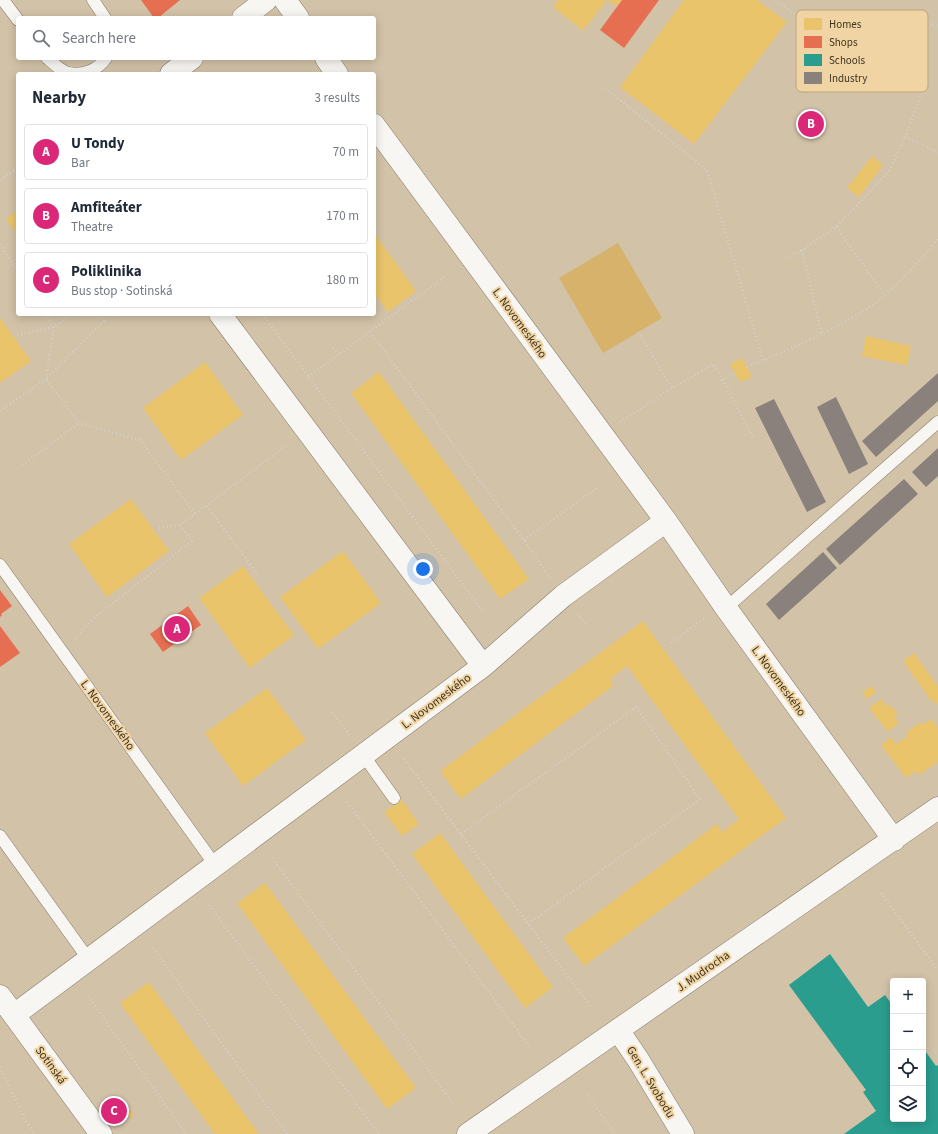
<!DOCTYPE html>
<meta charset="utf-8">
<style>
body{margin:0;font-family:"Source Sans 3",sans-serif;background:#f2f2f3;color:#1f2937}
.controls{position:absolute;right:12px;bottom:12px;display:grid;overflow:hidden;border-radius:4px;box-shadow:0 2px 10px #0003}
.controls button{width:36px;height:36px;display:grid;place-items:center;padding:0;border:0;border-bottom:1px solid #e0e1e3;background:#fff;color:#1f2937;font:20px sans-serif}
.you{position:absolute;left:423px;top:569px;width:14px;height:14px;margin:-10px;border:3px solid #fff;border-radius:50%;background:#1a73e8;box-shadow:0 0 0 6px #1a73e833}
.badge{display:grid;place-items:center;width:26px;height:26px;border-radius:50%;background:#db2777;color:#fff;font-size:13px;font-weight:700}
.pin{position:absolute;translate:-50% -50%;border:2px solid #fff;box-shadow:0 1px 4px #0006}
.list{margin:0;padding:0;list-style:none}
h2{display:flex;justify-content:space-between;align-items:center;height:52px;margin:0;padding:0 16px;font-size:17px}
h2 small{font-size:13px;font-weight:400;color:#747a83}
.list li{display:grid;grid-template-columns:26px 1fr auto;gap:12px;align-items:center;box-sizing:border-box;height:56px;margin:0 8px 8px;padding:0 8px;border:1px solid #e0e1e3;border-radius:4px}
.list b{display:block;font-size:15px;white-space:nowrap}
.list p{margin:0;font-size:13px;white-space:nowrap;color:#747a83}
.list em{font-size:13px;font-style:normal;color:#747a83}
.icon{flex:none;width:22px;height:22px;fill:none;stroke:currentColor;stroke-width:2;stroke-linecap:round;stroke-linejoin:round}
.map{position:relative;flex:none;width:938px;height:1134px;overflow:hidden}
.search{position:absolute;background:#fff;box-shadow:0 2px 10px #0003;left:16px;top:16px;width:360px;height:44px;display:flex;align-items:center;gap:10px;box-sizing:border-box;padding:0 14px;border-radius:4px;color:#747a83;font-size:15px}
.panel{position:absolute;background:#fff;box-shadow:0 2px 10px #0003;left:16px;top:72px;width:360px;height:244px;border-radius:4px}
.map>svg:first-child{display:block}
.green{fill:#d6b26a}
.homes{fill:#e9c46a}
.shops{fill:#e76f51}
.schools{fill:#2a9d8f}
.industry{fill:#8a817c}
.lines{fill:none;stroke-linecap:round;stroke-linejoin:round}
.lane-casing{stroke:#877c67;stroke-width:13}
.street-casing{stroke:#877c67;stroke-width:23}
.secondary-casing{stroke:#877c67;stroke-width:23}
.path{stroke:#d5d0c8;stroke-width:2.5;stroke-dasharray:1 3;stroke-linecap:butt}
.lane{stroke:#f8f6f2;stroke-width:12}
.street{stroke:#f8f6f2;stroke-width:22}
.secondary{stroke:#f8f6f2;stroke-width:22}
.labels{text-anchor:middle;stroke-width:4;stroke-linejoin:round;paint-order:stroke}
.street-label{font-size:12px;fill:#3f3421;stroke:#f0d4a4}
.key{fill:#f0d4a4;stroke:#bba47d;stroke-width:1}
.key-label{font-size:11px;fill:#3f3421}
</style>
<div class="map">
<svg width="938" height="1134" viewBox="0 0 938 1134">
<rect width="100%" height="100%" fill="#d2c2a8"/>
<path class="green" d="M618,243L662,318L603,353L559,278Z"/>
<path class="homes" d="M558,0H622L617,6L607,0L583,31L553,7Z
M684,0H757L787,22L694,144L620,87Z
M872,156L883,165L859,197L847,188Z
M18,210V236L6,219Z
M374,233L416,291L388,312L374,293Z
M0,318L31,361L0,383Z
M866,336L911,346L907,365L862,356Z
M742,358L752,377L740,382L730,364Z
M205,362L243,415L181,460L143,408Z
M379,372L529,579L500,599L351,393Z
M131,499L169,551L107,597L69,544Z
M343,551L381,603L318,649L280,597Z
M243,566L294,635L250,668L199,598Z
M643,621L786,818L584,966L563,938L717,824L722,832L739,819L627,666L610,679L614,685L461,799L440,771Z
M914,653L938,687V706L934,700L932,702L903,661Z
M871,686L876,692L867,699L862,693Z
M267,688L306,740L243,786L205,733Z
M881,699L887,707L890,705L898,715L894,718L899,723L888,732L869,708Z
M931,719L938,728V762L919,775L916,771L906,778L881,745L891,737L896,744L908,736L906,733L920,722L922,725Z
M402,800L419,824L402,836L384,812Z
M440,833L553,987L525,1008L412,854Z
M265,883L416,1088L387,1109L237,903Z
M149,982L186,1034L259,1134H215L120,1003Z
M125,1104L134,1115L130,1118L122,1106Z"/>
<path class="shops" d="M141,0H180L158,18H154Z
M622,0H659L624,48L600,30Z
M0,590L12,606L1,614L2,615L0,617Z
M188,606L201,625L163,652L150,634Z
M0,626L20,653L0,667Z"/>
<path class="schools" d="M830,954L868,1007L885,995L893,1006V1119H923V1048L936,1066L938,1065V1134H844L876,1111L863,1092L866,1090L789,985Z"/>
<path class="industry" d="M938,373V401L876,457L862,441Z
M836,397L868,464L849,474L817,407Z
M774,399L826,502L807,512L755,408Z
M938,448V476L926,487L912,472Z
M904,479L918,494L840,565L826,549Z
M823,552L837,568L779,620L766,604Z"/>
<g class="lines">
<defs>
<path id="lane" d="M3,0L18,20
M93,0L105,18
M47,58C53,63 61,71 68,73C83,76 98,70 106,58
M0,565L215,865
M726,608L938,422
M364,756L394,798
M0,836L89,960"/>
<path id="street" d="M285,0L298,18
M243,18L266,0
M326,58L337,74
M171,74L192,58
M374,125L666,521L726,608L894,840
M220,314L483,666
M14,1015L483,666L563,596L666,521
M618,1030L639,1061L683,1134
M468,1134L938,808"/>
<path id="secondary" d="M0,996L101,1134"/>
</defs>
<use href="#lane" class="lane-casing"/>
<use href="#street" class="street-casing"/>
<use href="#secondary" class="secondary-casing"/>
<path class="path" d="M774,0L795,14L820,16L861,13L916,18L938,27
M605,88L707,170L763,360
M905,137L938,152
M0,180L18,167
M836,227L884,294
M0,244L18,272
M802,250L822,335
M786,258L802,250L836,227L889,171L905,137L926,82
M99,314L104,321L46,379L79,423L140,440L195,514
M262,314L484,613
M370,332L524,540L550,578
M638,332L672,388
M17,335L54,327L71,314
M333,348L338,355
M747,367C787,350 827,334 863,311C889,295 919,263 938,239
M308,377L446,276
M722,380L735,373
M0,411L46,379L54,327L46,314
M620,422L672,388L714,364L753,437
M22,465L79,423
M207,506L259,577
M159,528L180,525L288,444
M524,540L597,488
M577,614L587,626
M75,639L94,618L192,541L180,525
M671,643L706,617
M332,712L351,737
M404,759L592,1008
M347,802L531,1049
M461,834L636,707L700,799L528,924
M272,858L453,1103
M881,893L938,970
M209,905L379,1134
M153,948L287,1134
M88,996L186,1134
M0,1067L25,1120L35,1134
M587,1095L615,1134"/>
<use href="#lane" class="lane"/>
<use href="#street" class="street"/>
<use href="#secondary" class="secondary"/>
</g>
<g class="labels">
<g class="street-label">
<text transform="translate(520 323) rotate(54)" y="4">L. Novomeského</text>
<text transform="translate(779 681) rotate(54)" y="4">L. Novomeského</text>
<text transform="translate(436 701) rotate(-37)" y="4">L. Novomeského</text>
<text transform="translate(108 715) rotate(54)" y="4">L. Novomeského</text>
<text transform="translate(703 971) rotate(-35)" y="4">J. Mudrocha</text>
<text transform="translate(51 1065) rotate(54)" y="4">Sotinská</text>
<text transform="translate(651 1082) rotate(59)" y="4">Gen. L. Svobodu</text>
</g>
</g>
<rect x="796" y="10" width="132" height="82" rx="6" class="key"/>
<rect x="804" y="18" width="18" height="12" fill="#e9c46a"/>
<rect x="804" y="36" width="18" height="12" fill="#e76f51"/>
<rect x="804" y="54" width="18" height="12" fill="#2a9d8f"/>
<rect x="804" y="72" width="18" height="12" fill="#8a817c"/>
<g class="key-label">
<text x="829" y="28">Homes</text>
<text x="829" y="46">Shops</text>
<text x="829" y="64">Schools</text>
<text x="829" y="82">Industry</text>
</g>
</svg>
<div class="controls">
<button>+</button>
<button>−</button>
<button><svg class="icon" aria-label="locate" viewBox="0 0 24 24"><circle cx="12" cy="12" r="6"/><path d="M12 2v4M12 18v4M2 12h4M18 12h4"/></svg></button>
<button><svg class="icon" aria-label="layers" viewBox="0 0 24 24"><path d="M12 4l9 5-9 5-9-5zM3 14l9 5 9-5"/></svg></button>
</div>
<div class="you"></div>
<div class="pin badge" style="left:177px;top:629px">A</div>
<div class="pin badge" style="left:811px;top:124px">B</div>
<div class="pin badge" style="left:114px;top:1111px">C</div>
<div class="search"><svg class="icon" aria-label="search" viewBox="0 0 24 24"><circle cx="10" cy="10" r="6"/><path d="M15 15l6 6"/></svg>Search here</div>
<section class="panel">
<h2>Nearby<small>3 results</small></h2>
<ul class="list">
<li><span class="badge">A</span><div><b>U Tondy</b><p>Bar</p></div><em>70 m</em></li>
<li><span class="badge">B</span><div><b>Amfiteáter</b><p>Theatre</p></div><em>170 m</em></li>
<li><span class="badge">C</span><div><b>Poliklinika</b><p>Bus stop · Sotinská</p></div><em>180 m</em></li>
</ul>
</section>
</div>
